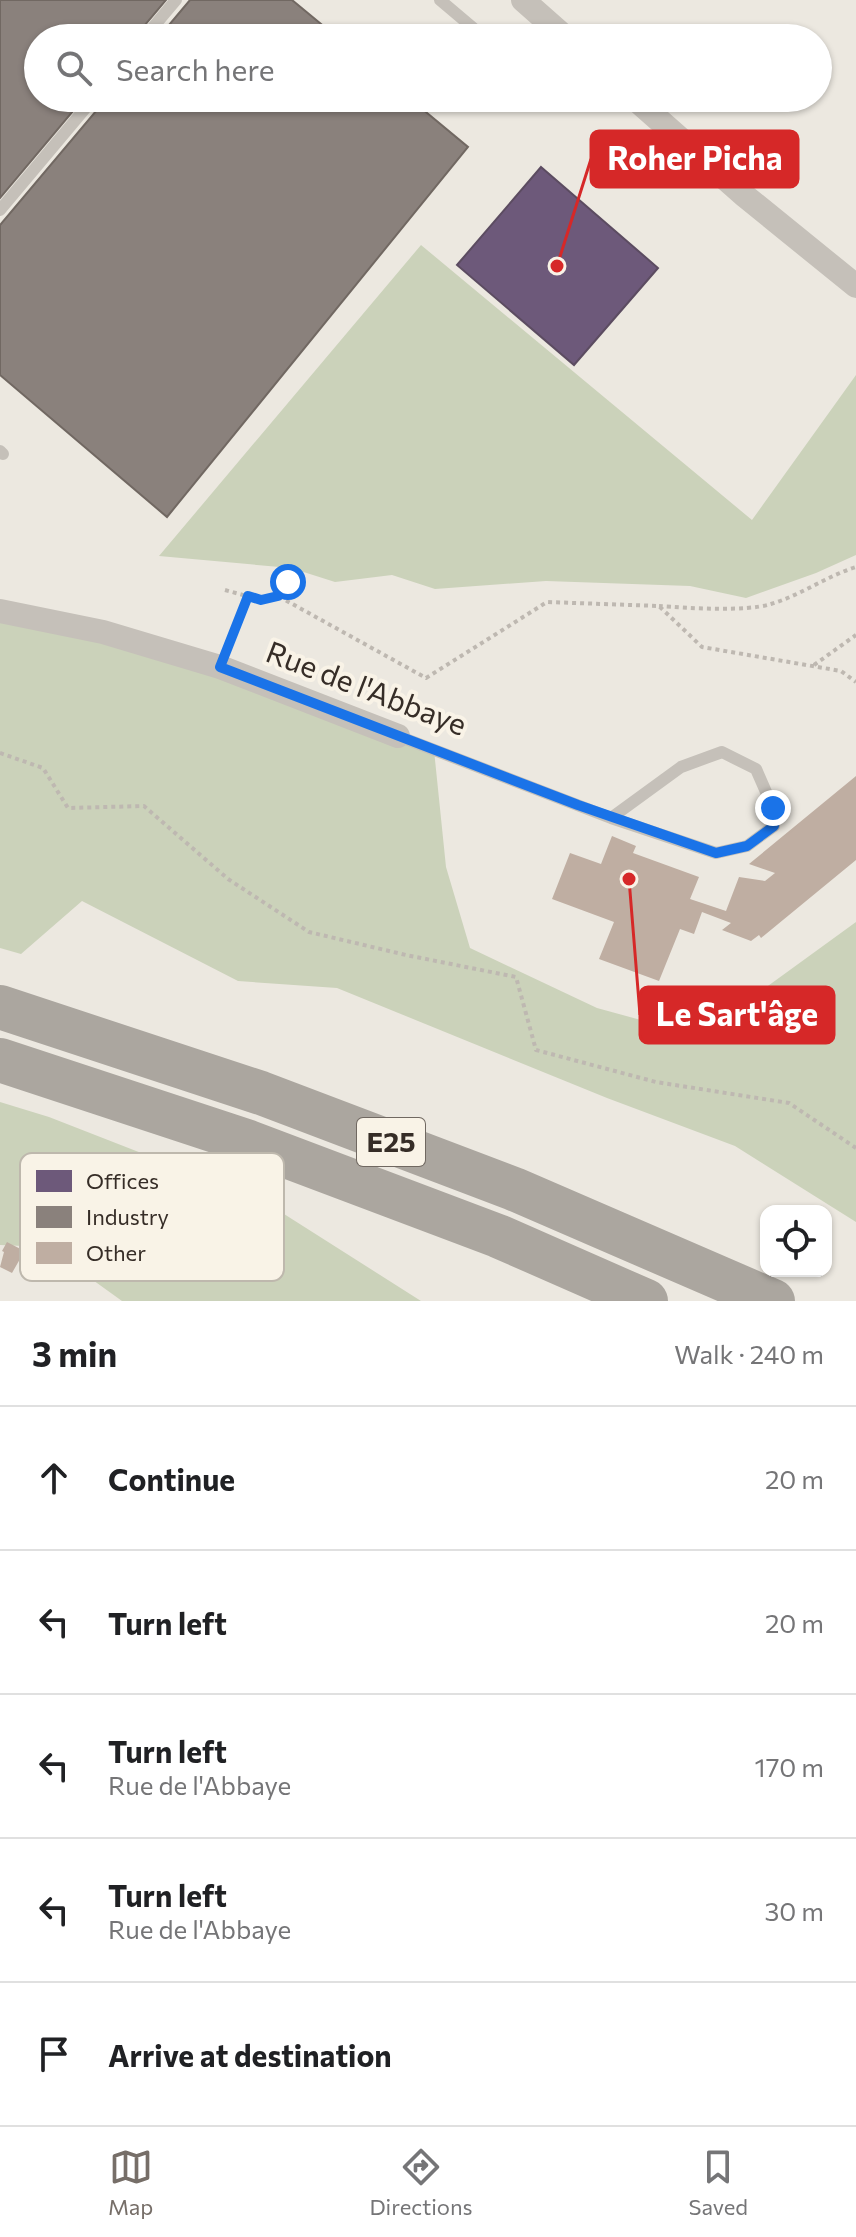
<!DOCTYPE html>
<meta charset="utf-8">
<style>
body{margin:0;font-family:Commissioner,sans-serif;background:#f2f2f2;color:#202124}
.controls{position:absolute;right:24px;bottom:24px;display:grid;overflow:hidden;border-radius:16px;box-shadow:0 2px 6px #0004}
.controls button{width:72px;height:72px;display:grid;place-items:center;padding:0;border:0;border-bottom:2px solid #e0e0e0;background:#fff;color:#202124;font:40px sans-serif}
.stop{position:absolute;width:24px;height:24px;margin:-18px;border:6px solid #1a73e8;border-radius:50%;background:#fff}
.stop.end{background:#1a73e8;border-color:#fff;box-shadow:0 2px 8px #0008}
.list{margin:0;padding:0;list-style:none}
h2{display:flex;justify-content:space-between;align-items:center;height:104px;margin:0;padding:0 32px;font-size:34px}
h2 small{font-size:26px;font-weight:400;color:#757577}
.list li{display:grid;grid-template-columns:52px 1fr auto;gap:24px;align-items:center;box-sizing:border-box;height:144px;padding:0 32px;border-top:2px solid #e0e0e0}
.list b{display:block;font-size:30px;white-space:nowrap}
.list p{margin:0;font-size:26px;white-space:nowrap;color:#757577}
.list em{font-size:26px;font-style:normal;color:#757577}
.icon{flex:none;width:44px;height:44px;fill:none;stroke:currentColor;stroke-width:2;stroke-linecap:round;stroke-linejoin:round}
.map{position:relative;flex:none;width:856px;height:1301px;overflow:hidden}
.search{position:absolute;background:#fff;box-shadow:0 2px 6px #0004;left:24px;right:24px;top:24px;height:88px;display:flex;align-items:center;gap:20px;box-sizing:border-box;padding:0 28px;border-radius:44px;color:#757577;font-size:30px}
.sheet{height:824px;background:#fff}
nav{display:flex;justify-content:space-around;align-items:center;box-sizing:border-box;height:112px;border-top:2px solid #e0e0e0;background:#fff;font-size:22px;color:#757577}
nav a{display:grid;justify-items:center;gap:4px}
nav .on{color:#766e68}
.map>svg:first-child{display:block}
.green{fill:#cbd2ba}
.offices{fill:#6d597a;stroke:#5c4c61;stroke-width:2}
.industry{fill:#8a817c;stroke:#716862;stroke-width:2}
.building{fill:#bfaea2}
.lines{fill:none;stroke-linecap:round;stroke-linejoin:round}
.path{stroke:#beb8b1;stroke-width:4;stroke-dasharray:4 4;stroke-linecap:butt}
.service{stroke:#c5c0b9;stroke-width:12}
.minor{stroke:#c5c0b9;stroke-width:24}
.motorway{stroke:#aba69f;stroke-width:44}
.route{stroke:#1a73e8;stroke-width:10}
.labels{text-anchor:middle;stroke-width:8;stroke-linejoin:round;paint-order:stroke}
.shield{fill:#f9f3e7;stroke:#706861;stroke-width:2}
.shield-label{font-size:28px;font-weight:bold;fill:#362d27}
.street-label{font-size:30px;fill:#362d27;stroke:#f9f3e7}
.key{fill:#f9f3e7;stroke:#beb8ad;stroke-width:2}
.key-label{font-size:22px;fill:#362d27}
.leader{fill:none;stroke:#d62828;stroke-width:3}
.callout-dot{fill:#d62828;stroke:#f9f3e7;stroke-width:3}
.callout{fill:#d62828;stroke:#d62828;stroke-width:3}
.callout-label{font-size:32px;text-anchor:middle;font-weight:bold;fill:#fff}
</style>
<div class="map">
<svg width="856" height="1301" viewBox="0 0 856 1301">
<rect width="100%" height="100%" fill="#ece8e0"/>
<path class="green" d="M421,245L752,520L856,375V555L816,573L746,598L690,586L546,581L435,589L392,575L335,582L291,568L159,556Z
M0,611L103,632L434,750L446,867L470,948L597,1008L670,1028L735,1010L856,922V1222L735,1146L607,1098L337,988L238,981L82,901L21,954L0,948Z
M0,1102L49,1117L262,1200L421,1301H122L47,1247L0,1245Z"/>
<path class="offices" d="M541,167L658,268L574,365L457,265Z"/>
<path class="industry" d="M0,0H166L134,38H38V98H84L0,198Z
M190,0H292L338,38H158Z
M107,98H409L468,147L167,517L0,375V225Z"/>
<path class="building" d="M856,776V860L761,938L759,935L751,941L722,930L731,923L702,912L694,934L680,929L659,981L599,959L614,922L552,899L570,853L601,864L612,836L636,846L633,853L699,877L690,899L726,911L739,877L765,881L775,873L749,864Z
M7,1242L34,1256L29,1264L20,1259L12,1273L0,1267L4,1252L2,1251Z"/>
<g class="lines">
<path class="path" d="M225,590L261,600L278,596L426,678L547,602L659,606L702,647L841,671L856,682
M278,596L288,582
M659,606C688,608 745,612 771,604C801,595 827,576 856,567
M228,646L248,596
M814,665L856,635
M0,753L43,768L68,808L144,806L228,879L309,932L406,955L516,977L536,1050L656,1082L789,1103L856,1148"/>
<path class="service" d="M440,0L485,38
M144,38L176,0
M533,38L546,20
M0,210L94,98
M0,451L3,454
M398,736L611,818L716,853L747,846L774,826L773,808L756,769L722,752L681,767L611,818"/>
<path class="minor" d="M523,0L566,38
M634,98L745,196L856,286
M0,611L103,632L220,667L398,736"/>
<path class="motorway" d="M0,1007L261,1093L514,1189L773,1301
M0,1060L249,1142L498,1236L646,1301"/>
</g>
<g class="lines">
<path class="route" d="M288,582L278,596L261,600L248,596L220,667L578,805L716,853L747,846L774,826L773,808"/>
</g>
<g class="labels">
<rect class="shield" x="357" y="1118" width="68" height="48" rx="6"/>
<g class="shield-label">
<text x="391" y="1152">E25</text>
</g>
<g class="street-label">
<text transform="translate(366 689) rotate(21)" y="10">Rue de l'Abbaye</text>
</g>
</g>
<rect x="20" y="1153" width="264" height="128" rx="12" class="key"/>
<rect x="36" y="1170" width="36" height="22" fill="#6d597a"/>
<rect x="36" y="1206" width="36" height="22" fill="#8a817c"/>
<rect x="36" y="1242" width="36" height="22" fill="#bfaea2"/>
<g class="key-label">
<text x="86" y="1189">Offices</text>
<text x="86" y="1225">Industry</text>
<text x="86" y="1261">Other</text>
</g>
<path class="leader" d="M557 266L591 159M629 879L640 1015"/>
<g class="callout-dot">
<circle cx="557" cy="266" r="8"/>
<circle cx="629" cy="879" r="8"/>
</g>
<g class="callout">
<rect x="591" y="131" width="207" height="56" rx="8"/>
<rect x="640" y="987" width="194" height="56" rx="8"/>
</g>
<g class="callout-label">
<text x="695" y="170">Roher Picha</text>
<text x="737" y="1026">Le Sart'âge</text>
</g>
</svg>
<div class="controls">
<button><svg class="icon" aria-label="locate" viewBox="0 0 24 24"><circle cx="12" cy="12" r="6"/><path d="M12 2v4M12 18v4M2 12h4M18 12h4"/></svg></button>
</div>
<div class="stop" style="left:288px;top:582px"></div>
<div class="stop end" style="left:773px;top:808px"></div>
<div class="search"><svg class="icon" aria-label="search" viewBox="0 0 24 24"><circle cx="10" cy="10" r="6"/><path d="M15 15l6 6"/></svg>Search here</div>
</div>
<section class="sheet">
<h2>3 min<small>Walk · 240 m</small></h2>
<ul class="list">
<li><svg class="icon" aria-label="ahead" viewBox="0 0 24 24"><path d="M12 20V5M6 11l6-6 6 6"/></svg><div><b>Continue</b></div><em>20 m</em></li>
<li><svg class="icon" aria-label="left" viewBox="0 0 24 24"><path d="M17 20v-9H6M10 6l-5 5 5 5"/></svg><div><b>Turn left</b></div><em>20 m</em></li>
<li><svg class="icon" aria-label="left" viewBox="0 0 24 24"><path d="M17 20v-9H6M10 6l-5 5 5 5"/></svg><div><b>Turn left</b><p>Rue de l'Abbaye</p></div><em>170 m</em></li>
<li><svg class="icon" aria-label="left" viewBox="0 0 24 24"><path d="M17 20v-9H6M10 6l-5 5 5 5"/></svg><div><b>Turn left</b><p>Rue de l'Abbaye</p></div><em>30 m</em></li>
<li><svg class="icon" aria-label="arrive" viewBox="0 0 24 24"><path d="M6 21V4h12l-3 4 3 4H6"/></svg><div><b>Arrive at destination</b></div></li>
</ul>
</section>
<nav>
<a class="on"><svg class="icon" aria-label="map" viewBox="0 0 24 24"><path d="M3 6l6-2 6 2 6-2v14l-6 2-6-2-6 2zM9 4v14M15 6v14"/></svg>Map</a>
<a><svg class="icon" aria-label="directions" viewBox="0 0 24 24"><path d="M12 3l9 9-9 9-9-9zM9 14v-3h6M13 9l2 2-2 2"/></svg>Directions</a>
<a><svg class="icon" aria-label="saved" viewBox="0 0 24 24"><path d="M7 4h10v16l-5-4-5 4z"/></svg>Saved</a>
</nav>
